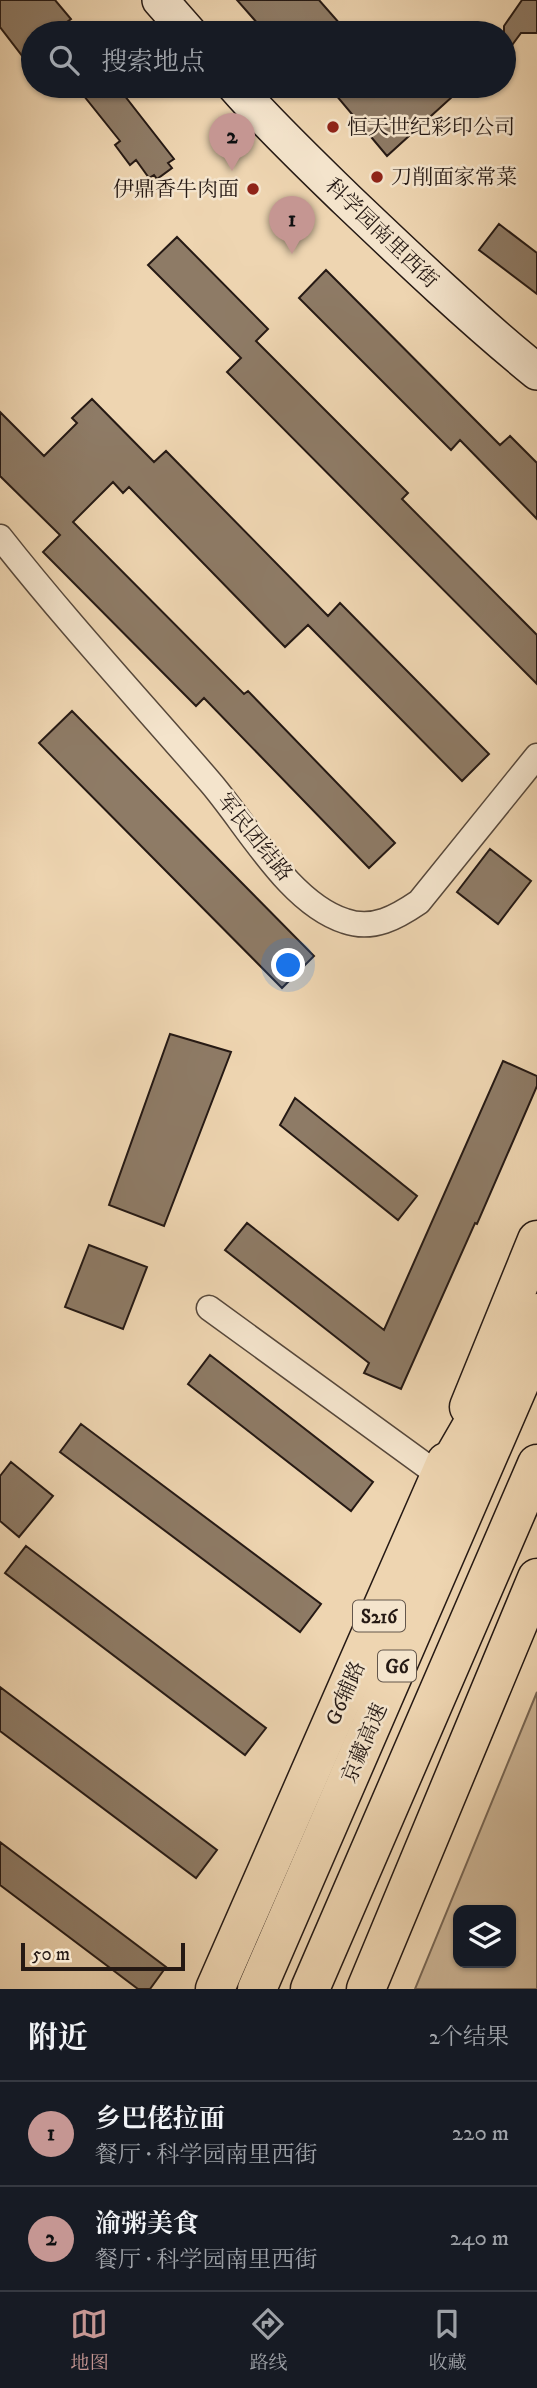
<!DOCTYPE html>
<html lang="zh">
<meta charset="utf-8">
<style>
body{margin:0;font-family:"IM FELL DW Pica","Noto Serif SC",serif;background:#242831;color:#f1f3f6}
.controls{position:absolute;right:21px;bottom:21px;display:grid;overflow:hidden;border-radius:14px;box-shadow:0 2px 5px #0004}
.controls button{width:63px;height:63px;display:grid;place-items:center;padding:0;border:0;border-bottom:2px solid #363941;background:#171b24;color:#f1f3f6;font:35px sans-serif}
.scale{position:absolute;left:21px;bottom:18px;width:164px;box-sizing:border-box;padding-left:7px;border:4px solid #251914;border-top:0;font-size:19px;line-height:24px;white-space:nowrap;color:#251914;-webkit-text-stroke:5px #f4e4cc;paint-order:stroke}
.you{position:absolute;left:289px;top:966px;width:24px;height:24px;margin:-18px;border:5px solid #fff;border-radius:50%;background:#1a73e8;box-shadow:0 0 0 10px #1a73e833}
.badge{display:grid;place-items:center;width:46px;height:46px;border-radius:50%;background:#c59692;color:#111;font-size:23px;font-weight:700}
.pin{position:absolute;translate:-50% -58px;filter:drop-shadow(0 2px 4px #0008)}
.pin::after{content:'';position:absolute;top:37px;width:24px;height:21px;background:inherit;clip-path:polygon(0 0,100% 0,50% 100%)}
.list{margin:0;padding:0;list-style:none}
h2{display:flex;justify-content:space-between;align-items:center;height:91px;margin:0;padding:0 28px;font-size:30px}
h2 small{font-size:23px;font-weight:400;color:#9ea1a6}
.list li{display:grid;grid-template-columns:46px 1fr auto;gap:21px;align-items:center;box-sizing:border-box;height:105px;padding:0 28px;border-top:2px solid #363941}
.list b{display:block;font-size:26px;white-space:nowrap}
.list p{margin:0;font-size:23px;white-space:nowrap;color:#9ea1a6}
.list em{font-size:23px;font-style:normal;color:#9ea1a6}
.icon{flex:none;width:38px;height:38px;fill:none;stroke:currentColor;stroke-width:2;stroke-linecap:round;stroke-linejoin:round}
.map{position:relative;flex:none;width:537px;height:1989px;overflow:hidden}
.search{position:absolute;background:#171b24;box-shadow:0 2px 5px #0004;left:21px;right:21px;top:21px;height:77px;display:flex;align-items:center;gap:18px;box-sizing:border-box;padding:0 24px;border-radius:38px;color:#9ea1a6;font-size:26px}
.sheet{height:301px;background:#171b24}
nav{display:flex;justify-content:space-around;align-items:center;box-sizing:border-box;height:98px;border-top:2px solid #363941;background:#171b24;font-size:19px;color:#9ea1a6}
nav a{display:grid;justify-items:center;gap:4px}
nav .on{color:#c59692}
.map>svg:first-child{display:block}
.green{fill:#ccb596;stroke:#786755;stroke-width:2;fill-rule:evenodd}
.building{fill:#8e7b66;stroke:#251914;stroke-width:2}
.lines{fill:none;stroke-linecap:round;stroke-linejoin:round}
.street-casing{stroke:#57483b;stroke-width:27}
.secondary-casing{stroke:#251914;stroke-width:38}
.primary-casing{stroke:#251914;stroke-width:41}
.highway-casing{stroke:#251914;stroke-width:41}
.street{stroke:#f4e4cc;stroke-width:24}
.secondary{stroke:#f4e4cc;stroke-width:35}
.primary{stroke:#eed5b1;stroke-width:38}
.highway{stroke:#eed5b1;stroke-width:38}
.poi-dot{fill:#8f2418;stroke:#f4e4cc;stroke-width:2.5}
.labels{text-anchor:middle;stroke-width:5;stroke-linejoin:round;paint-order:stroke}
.shield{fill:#f4e4cc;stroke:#63564b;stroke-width:2}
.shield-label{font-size:19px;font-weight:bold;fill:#251914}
.poi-label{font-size:21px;fill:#251914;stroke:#f4e4cc;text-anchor:start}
.street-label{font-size:21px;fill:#251914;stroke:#f4e4cc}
</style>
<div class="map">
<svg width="537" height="1989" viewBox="0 0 537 1989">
<rect width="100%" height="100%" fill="#eed5b1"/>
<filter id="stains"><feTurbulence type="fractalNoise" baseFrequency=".00286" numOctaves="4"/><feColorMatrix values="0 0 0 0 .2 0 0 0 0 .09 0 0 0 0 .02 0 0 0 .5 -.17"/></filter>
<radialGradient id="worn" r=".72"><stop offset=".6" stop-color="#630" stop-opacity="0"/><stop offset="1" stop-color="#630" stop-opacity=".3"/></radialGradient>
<path class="green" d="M537,1692V1989H415ZM458,1910H511V1963H458Z"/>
<path class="building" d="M0,0H55L71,19L67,22L76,33H33V70L0,27Z
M237,0H319L348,33H266Z
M522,0H537V33H521L504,56V26Z
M76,86H117L174,159L168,163L172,168L157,179L154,175L149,178L136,160L130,165L115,145L120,141Z
M345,86H464L387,156L335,94Z
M499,224L537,253V294L479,250Z
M177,237L268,329L256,341L408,493L402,499L537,635V684L227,372L241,358L148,265Z
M326,270L500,445L510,436L537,463V519L460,440L451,450L299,298Z
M92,399L154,462L166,451L328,616L340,603L489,754L462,781L308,625L285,647L129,487L123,493L113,482L73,522L244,694L248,691L395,843L369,868L204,698L196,706L43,552L60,535L0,476V412L44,456L77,423L72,418Z
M72,711L314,956L282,988L39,743Z
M490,849L531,881L498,924L457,892Z
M170,1034L231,1052L164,1226L109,1205Z
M503,1061L537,1076V1086L477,1224L475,1223L401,1389L364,1373L369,1363L225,1250L247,1223L384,1330Z
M295,1098L417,1196L398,1220L280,1125Z
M89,1245L147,1267L123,1329L65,1307Z
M210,1355L373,1482L351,1511L188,1384Z
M81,1424L321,1604L300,1632L60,1452Z
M11,1462L53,1496L19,1537L0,1521V1476Z
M26,1546L266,1728L245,1755L5,1573Z
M0,1687L217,1850L196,1878L0,1731Z
M0,1842L166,1967L150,1989H138L0,1885Z"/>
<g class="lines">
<defs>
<path id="street" d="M0,537C67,622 140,701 210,782C248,826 289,903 345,921C373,931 397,917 419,902L537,756
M209,1308L440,1476"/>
<path id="secondary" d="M160,0L189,33
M235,86C270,126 309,163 347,200C409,259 471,318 537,372"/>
<path id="primary" d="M469,1407L537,1240
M215,1989L446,1462
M366,1989L537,1578"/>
<path id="highway" d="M433,1493L537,1313
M257,1989L537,1343
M310,1989L537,1464"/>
</defs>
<use href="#street" class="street-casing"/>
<use href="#secondary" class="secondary-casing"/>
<use href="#primary" class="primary-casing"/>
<use href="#highway" class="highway-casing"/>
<use href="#street" class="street"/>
<use href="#secondary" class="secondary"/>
<use href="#primary" class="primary"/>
<use href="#highway" class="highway"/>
</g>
<g class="poi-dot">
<circle cx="333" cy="127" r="7"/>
<circle cx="377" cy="177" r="7"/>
<circle cx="253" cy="189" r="7"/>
</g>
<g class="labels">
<g class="shield">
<rect x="353" y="1600.5" width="52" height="31" rx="5"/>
<rect x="378" y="1650.5" width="38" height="31" rx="5"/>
</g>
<g class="shield-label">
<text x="379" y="1623">S216</text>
<text x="397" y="1673">G6</text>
</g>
<g class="poi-label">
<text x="347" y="134">恒天世纪彩印公司</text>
<text x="391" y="184">刀削面家常菜</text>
<text x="239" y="196" text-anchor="end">伊鼎香牛肉面</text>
</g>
<g class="street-label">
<text transform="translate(382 233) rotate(44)" y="7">科学园南里西街</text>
<text transform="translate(255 837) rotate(51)" y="7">军民团结路</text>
<text transform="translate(345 1693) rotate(-66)" y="7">G6辅路</text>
<text transform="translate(364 1743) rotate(-67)" y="7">京藏高速</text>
</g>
</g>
<rect width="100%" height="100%" filter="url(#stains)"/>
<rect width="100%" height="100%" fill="url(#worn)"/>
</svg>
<div class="controls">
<button><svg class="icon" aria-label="layers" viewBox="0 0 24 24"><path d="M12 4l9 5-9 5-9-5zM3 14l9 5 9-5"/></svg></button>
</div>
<div class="scale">50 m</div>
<div class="you"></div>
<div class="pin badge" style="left:292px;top:254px">1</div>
<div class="pin badge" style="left:232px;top:171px">2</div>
<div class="search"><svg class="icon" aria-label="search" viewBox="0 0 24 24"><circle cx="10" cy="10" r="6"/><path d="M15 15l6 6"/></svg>搜索地点</div>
</div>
<section class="sheet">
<h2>附近<small>2个结果</small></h2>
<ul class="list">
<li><span class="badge">1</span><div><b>乡巴佬拉面</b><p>餐厅 · 科学园南里西街</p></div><em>220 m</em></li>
<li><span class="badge">2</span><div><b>渝粥美食</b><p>餐厅 · 科学园南里西街</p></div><em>240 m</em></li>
</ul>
</section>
<nav>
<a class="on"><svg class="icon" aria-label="map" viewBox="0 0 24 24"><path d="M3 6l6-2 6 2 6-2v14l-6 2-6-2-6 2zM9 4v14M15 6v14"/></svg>地图</a>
<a><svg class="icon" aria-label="directions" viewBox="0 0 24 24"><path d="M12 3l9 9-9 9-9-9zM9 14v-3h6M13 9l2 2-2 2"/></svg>路线</a>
<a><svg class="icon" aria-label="saved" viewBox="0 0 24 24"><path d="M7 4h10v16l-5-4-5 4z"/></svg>收藏</a>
</nav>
